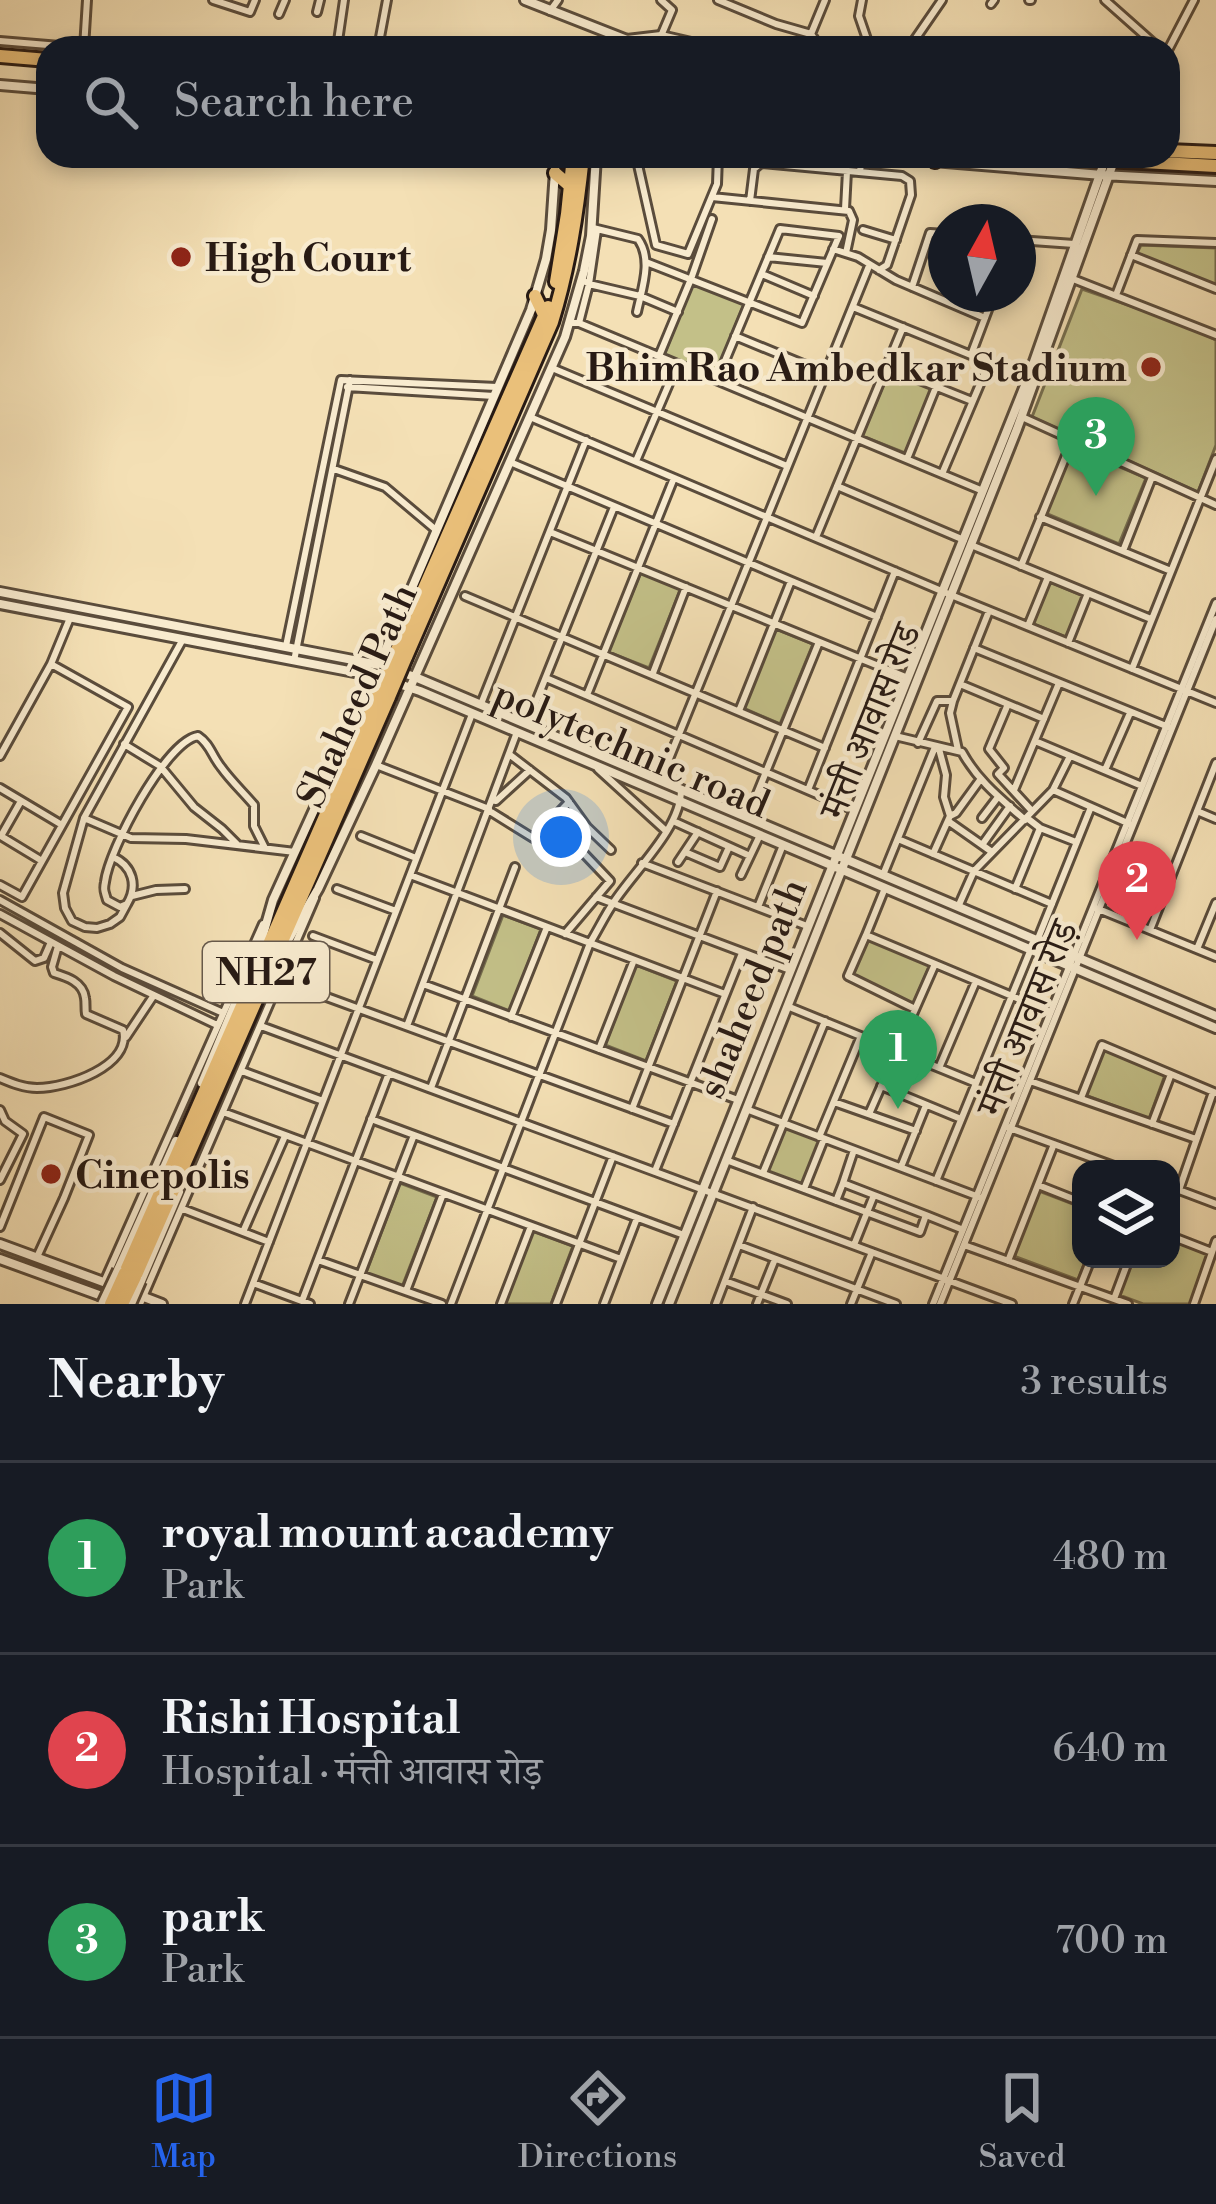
<!DOCTYPE html>
<meta charset="utf-8">
<style>
body{margin:0;font-family:"Libre Bodoni","Noto Serif Devanagari",serif;background:#20242c;color:#f1f3f6}
.controls{position:absolute;right:36px;bottom:36px;display:grid;overflow:hidden;border-radius:24px;box-shadow:0 6px 18px #0003}
.controls button{width:108px;height:108px;display:grid;place-items:center;padding:0;border:0;border-bottom:3px solid #363941;background:#171b24;color:#f1f3f6;font:60px sans-serif}
.compass{position:absolute;left:928px;top:204px;width:108px;height:108px;border-radius:50%;background:#171b24;box-shadow:0 6px 18px #0003;rotate:8deg}
.you{position:absolute;left:561px;top:837px;width:42px;height:42px;margin:-30px;border:9px solid #fff;border-radius:50%;background:#1a73e8;box-shadow:0 0 0 18px #1a73e833}
.badge{display:grid;place-items:center;width:78px;height:78px;border-radius:50%;background:#2563eb;color:#fff;font-size:39px;font-weight:700}
.pin{position:absolute;translate:-50% -99px;filter:drop-shadow(0 3px 6px #0008)}
.pin::after{content:'';position:absolute;top:63px;width:42px;height:36px;background:inherit;clip-path:polygon(0 0,100% 0,50% 100%)}
.list{margin:0;padding:0;list-style:none}
h2{display:flex;justify-content:space-between;align-items:center;height:156px;margin:0;padding:0 48px;font-size:51px}
h2 small{font-size:39px;font-weight:400;color:#9ea1a6}
.list li{display:grid;grid-template-columns:78px 1fr auto;gap:36px;align-items:center;box-sizing:border-box;height:192px;padding:0 48px;border-top:3px solid #363941}
.list b{display:block;font-size:45px;white-space:nowrap}
.list p{margin:0;font-size:39px;white-space:nowrap;color:#9ea1a6}
.list em{font-size:39px;font-style:normal;color:#9ea1a6}
.icon{flex:none;width:66px;height:66px;fill:none;stroke:currentColor;stroke-width:2;stroke-linecap:round;stroke-linejoin:round}
.map{position:relative;flex:none;width:1216px;height:1304px;overflow:hidden}
.search{position:absolute;background:#171b24;box-shadow:0 6px 18px #0003;left:36px;right:36px;top:36px;height:132px;display:flex;align-items:center;gap:30px;box-sizing:border-box;padding:0 42px;border-radius:36px;color:#9ea1a6;font-size:45px}
.sheet{height:732px;background:#171b24}
nav{display:flex;justify-content:space-around;align-items:center;box-sizing:border-box;height:168px;border-top:3px solid #363941;background:#171b24;font-size:33px;color:#9ea1a6}
nav a{display:grid;justify-items:center;gap:6px}
nav .on{color:#2563eb}
.map>svg:first-child{display:block}
.green{fill:#c3c088;stroke:#756d4e;stroke-width:3}
.lines{fill:none;stroke-linecap:round;stroke-linejoin:round}
.minor-casing{stroke:#5a4c3c;stroke-width:12}
.tertiary-casing{stroke:#5a4c3c;stroke-width:14}
.trunk-casing{stroke:#271a14;stroke-width:18}
.minor{stroke:#f8ebcf;stroke-width:6}
.tertiary{stroke:#f8ebcf;stroke-width:8}
.trunk{stroke:#eac07a;stroke-width:12}
.tertiary-bridge-casing{stroke:#5a4c3c;stroke-width:14;stroke-linecap:butt}
.trunk-bridge-casing{stroke:#271a14;stroke-width:18;stroke-linecap:butt}
.tertiary-bridge{stroke:#f8ebcf;stroke-width:8}
.trunk-bridge{stroke:#eac07a;stroke-width:12}
.poi-dot{fill:#8f2418;stroke:#f8ebcf;stroke-width:4.5}
.labels{text-anchor:middle;stroke-width:9;stroke-linejoin:round;paint-order:stroke}
.shield{fill:#f8ebcf;stroke:#66594c;stroke-width:3}
.shield-label{font-size:36px;font-weight:bold;fill:#271a14}
.poi-label{font-size:39px;font-weight:bold;fill:#271a14;stroke:#f8ebcf;text-anchor:start}
.street-label{font-size:39px;fill:#271a14;stroke:#f8ebcf}
</style>
<div class="map">
<svg width="1216" height="1304" viewBox="0 0 1216 1304">
<rect width="100%" height="100%" fill="#f4e0b5"/>
<filter id="stains"><feTurbulence type="fractalNoise" baseFrequency=".00167" numOctaves="4"/><feColorMatrix values="0 0 0 0 .2 0 0 0 0 .09 0 0 0 0 .02 0 0 0 .5 -.17"/></filter>
<radialGradient id="worn" r=".72"><stop offset=".6" stop-color="#630" stop-opacity="0"/><stop offset="1" stop-color="#630" stop-opacity=".3"/></radialGradient>
<path class="green" d="M1141,245L1216,248V287L1137,253Z
M693,283L744,304L715,376L664,355Z
M1082,289L1177,322L1216,340V445L1198,492L1032,417Z
M889,372L932,389L905,453L862,436Z
M1073,447L1146,478L1119,544L1045,513Z
M641,572L681,588L649,668L608,652Z
M1050,582L1084,596L1066,637L1033,624Z
M776,629L813,644L780,724L743,708Z
M503,915L541,929L510,1011L472,996Z
M868,939L930,965L913,1004L853,975Z
M636,965L677,981L646,1061L605,1045Z
M1104,1050L1165,1075L1149,1119L1085,1095Z
M785,1127L820,1141L803,1186L767,1172Z
M400,1183L437,1197L402,1287L366,1273Z
M1039,1191L1081,1207V1259H1086L1078,1280L1014,1256Z
M533,1231L573,1246L551,1304H505Z
M1171,1240L1208,1254L1190,1304H1143L1119,1295L1133,1259H1171Z"/>
<g class="lines">
<defs>
<path id="minor" d="M213,0L250,12L255,0
M661,0L672,10L661,36
M718,0L776,24L811,34
M862,0L859,16L870,48
M1029,0H1031
M1105,0L1159,48
M991,4L994,0
M550,11L558,0
M317,12L320,0
M279,14L285,0
M0,41L84,48
M84,48L87,0
M337,48L344,0
M378,48L387,0
M812,48L815,40L811,34L825,0
M909,48L942,0
M1168,50L1194,0
M636,156L656,245L688,254L717,184L718,156
M860,172L862,156
M712,197L849,211L853,220L846,253
M750,201L754,169L761,163L902,176L910,181L911,195L887,265L879,270
M845,209L847,171
M593,228L638,239C653,260 642,288 637,312
M863,230L896,240
M1018,240L1074,244
M833,249L858,257L896,280L985,318
M1131,255L1216,289
M768,257L827,263
M646,262L802,323L839,236L780,229L717,380
M762,274L814,296
M1073,279L1216,335
M582,280L589,284L640,296L678,312
M912,287L930,233L946,234
M1116,295L1137,240L1216,243
M853,307L1027,378
M570,323H579L983,491
M579,323L589,284L597,230
M735,336L825,373
M971,355L994,294
M659,356L691,279L712,219
M887,367L972,401
M552,368L787,466
M347,387L494,396
M530,417L951,595L1216,703
M1022,417L1216,505
M907,459L936,387
M636,461L677,365
M510,462L877,617
M334,469L385,487L436,530
M942,474L989,363
M837,486L964,540
M1040,517L1171,571
M550,532L908,678
M816,537L903,327
M971,545L1151,619
M1123,551L1152,477
M1021,566L1072,441
M465,596L825,748
M1028,626L1048,577
M1068,643L1088,593
M286,646L341,380L497,387
M974,648L1171,728
M294,661L350,380
M51,664L70,618
M1132,669L1216,459
M653,673L686,587
M546,678L854,810
M960,684L1044,719
M587,695L674,478
M953,701L950,713L958,750
M481,704L586,440
M1008,704L989,749L1004,768L998,774L1032,811
M739,711L791,581
M527,724L614,507
M895,736L962,752C978,781 1000,798 1025,820
M1035,741L1142,786
M918,743L937,701H953L989,611
M124,744L160,766L194,807L222,829L237,844
M939,749L946,775L944,797L950,816
M509,754L566,798L587,827L611,850
M0,756L51,664L128,707L22,897L0,885
M376,765L489,809
M598,769L666,831
M1105,770L1130,713
M660,781L869,266
M0,788L62,825
M808,790L895,571
M1014,790L1059,683
M1053,790L1132,825
M492,800L496,801L530,770
M21,801L1,836L42,861
M488,810L533,838
M1197,811L1216,819
M748,816L819,642
M84,818L131,838L186,839L295,852
M982,818L998,797
M1027,818L1040,828L1076,842
M673,821L750,856
M948,821L992,852
M543,829L569,802
M361,836L416,858
M898,839L1052,904
M982,845L1010,806
M685,852L720,867L729,847
M933,854L950,816L956,813L980,780
M113,857C133,866 138,886 127,904L120,907L107,900C105,892 103,891 105,882C109,849 166,741 198,736C210,744 212,756 221,767C231,781 243,792 254,805V826L265,848
M678,862L698,832
M642,863L807,926
M410,875L725,994
M741,875L760,835
M883,875L935,747
M885,888L866,935L1048,1011
M337,889L396,911
M1015,889L1040,828
M132,896L156,890L185,889
M596,897L790,970
M0,900L122,968L221,1012
M127,904L120,917L110,924L97,928L85,927L72,921L65,908L63,893L84,818L183,639
M758,907L783,845
M958,907L974,871L1053,790L1070,756
M1096,908L1216,957
M0,914L114,976L217,1025
M1150,930L1216,763
M0,933L35,961L44,958L51,942
M565,934L610,881L572,841
M866,935L848,976L915,1009
M313,936L377,960
M1037,941L1091,807
M1197,949L1216,903
M291,984L674,1124
M423,984L738,1100
M787,1006L976,1083
M511,1017L547,927
M261,1026L1012,1304
M407,1026L517,732
M126,1037L154,995
M599,1049L634,960
M939,1068L976,981
M242,1071L323,1101
M0,1078C12,1083 24,1088 37,1088C67,1088 132,1066 123,1030L86,1014C85,1009 86,1003 85,998C83,982 67,977 54,973L52,967L58,946
M1030,1081L1196,1139
M881,1086L961,1119
M431,1088L515,867
M1081,1098L1102,1045L1216,1093
M834,1102L916,1131
M632,1109L717,891
M746,1109L979,1197
M0,1110L5,1121L23,1134L0,1180
M223,1112L621,1259
M869,1114L935,964
M371,1119L684,1235
M1152,1124L1171,1074
M1007,1127L1122,1169
M819,1137L861,1036
M726,1160L920,1232L926,1215L843,1183L836,1201
M901,1167L926,1105
M655,1171L742,953
M763,1173L825,1021
M936,1181L1031,949
M843,1183L854,1150
M1038,1185L1081,1202
M1171,1187L1216,1204
M804,1189L824,1139
M1179,1190L1213,1092
M183,1209L269,1242
M926,1215L961,1229
M0,1227L44,1117L89,1135L64,1198L37,1257
M243,1232L285,1136
M1171,1236L1212,1252
M739,1245L896,1304
M854,1245L874,1195
M964,1245L1128,1304
M318,1260L442,1304
M1008,1261L1054,1144
M725,1281L787,1304
M104,1282L263,924
M253,1283L310,1304
M406,1291L443,1194
M1114,1299L1129,1259
M302,1301L389,1073
M140,1304L315,898
M245,1304L472,714
M349,1304L414,1135
M451,1304L590,943C598,930 605,915 614,902C635,870 681,828 681,790
M501,1304L531,1226
M556,1304L613,1156
M604,1304L637,1218
M716,1304L753,1207
M757,1304L775,1259
M851,1304L872,1252
M933,1304L1216,603
M940,1304L1216,619
M1073,1304L1091,1259
M1194,1304L1216,1241"/>
<path id="tertiary" d="M525,0L627,40L661,36L713,48
M0,85L48,89
M873,156L1102,175L1216,181
M0,592L379,665L415,677L1216,1016
M0,604L375,676L420,691L1216,1028
M379,665L531,310L546,259L551,230L556,156
M287,942L318,889L376,765L565,337L584,271L591,236L596,156
M202,1083L261,942L273,900L375,676
M0,1244L117,1287
M0,1259L110,1299
M118,1270L176,1141
M141,1281L179,1192
M131,1292L162,1304
M657,1304L1030,373L1105,160
M669,1304L1017,429L1114,161"/>
<path id="trunk" d="M0,56L48,60
M1168,151L1216,153
M1032,156L1216,166
M935,161L936,156
M555,173L570,186
M556,282L567,214L573,156
M535,296L545,317
M396,652L548,307
M406,657L552,322C569,267 577,213 583,156
M125,1273L379,693
M135,1277L389,697"/>
</defs>
<use href="#minor" class="minor-casing"/>
<use href="#tertiary" class="tertiary-casing"/>
<use href="#trunk" class="trunk-casing"/>
<use href="#minor" class="minor"/>
<use href="#tertiary" class="tertiary"/>
<use href="#trunk" class="trunk"/>
<defs>
<path id="tertiary-bridge" d="M102,1304L118,1270
M131,1304L141,1281"/>
<path id="trunk-bridge" d="M379,693L396,652
M389,697L406,657
M111,1304L125,1273
M122,1304L135,1277"/>
</defs>
<use href="#tertiary-bridge" class="tertiary-bridge-casing"/>
<use href="#trunk-bridge" class="trunk-bridge-casing"/>
<use href="#tertiary-bridge" class="tertiary-bridge"/>
<use href="#trunk-bridge" class="trunk-bridge"/>
</g>
<g class="poi-dot">
<circle cx="181" cy="257" r="12"/>
<circle cx="1151" cy="367" r="12"/>
<circle cx="51" cy="1174" r="12"/>
</g>
<g class="labels">
<rect class="shield" x="203" y="942" width="126" height="60" rx="9"/>
<g class="shield-label">
<text x="266" y="985">NH27</text>
</g>
<g class="poi-label">
<text x="205" y="271">High Court</text>
<text x="1127" y="381" text-anchor="end">BhimRao Ambedkar Stadium</text>
<text x="75" y="1188">Cinepolis</text>
</g>
<g class="street-label">
<text transform="translate(356 695) rotate(-66)" y="14">Shaheed Path</text>
<text transform="translate(869 721) rotate(-68)" y="14">मंत्ती आवास रोड</text>
<text transform="translate(632 748) rotate(23)" y="14">polytechnic road</text>
<text transform="translate(751 988) rotate(-68)" y="14">shaheed path</text>
<text transform="translate(1026 1018) rotate(-68)" y="14">मंत्ती आवास रोड़</text>
</g>
</g>
<rect width="100%" height="100%" filter="url(#stains)"/>
<rect width="100%" height="100%" fill="url(#worn)"/>
</svg>
<div class="controls">
<button><svg class="icon" aria-label="layers" viewBox="0 0 24 24"><path d="M12 4l9 5-9 5-9-5zM3 14l9 5 9-5"/></svg></button>
</div>
<svg class="compass" viewBox="-18 -18 36 36"><path d="M0-13l5 13h-10z" fill="#e53935"/><path d="M0 13l5-13h-10z" fill="#9ea1a6"/></svg>
<div class="you"></div>
<div class="pin badge" style="left:898px;top:1109px;background:#2e9e5b">1</div>
<div class="pin badge" style="left:1137px;top:940px;background:#e0444e">2</div>
<div class="pin badge" style="left:1096px;top:496px;background:#2e9e5b">3</div>
<div class="search"><svg class="icon" aria-label="search" viewBox="0 0 24 24"><circle cx="10" cy="10" r="6"/><path d="M15 15l6 6"/></svg>Search here</div>
</div>
<section class="sheet">
<h2>Nearby<small>3 results</small></h2>
<ul class="list">
<li><span class="badge" style="background:#2e9e5b">1</span><div><b>royal mount academy</b><p>Park</p></div><em>480 m</em></li>
<li><span class="badge" style="background:#e0444e">2</span><div><b>Rishi Hospital</b><p>Hospital · मंत्ती आवास रोड़</p></div><em>640 m</em></li>
<li><span class="badge" style="background:#2e9e5b">3</span><div><b>park</b><p>Park</p></div><em>700 m</em></li>
</ul>
</section>
<nav>
<a class="on"><svg class="icon" aria-label="map" viewBox="0 0 24 24"><path d="M3 6l6-2 6 2 6-2v14l-6 2-6-2-6 2zM9 4v14M15 6v14"/></svg>Map</a>
<a><svg class="icon" aria-label="directions" viewBox="0 0 24 24"><path d="M12 3l9 9-9 9-9-9zM9 14v-3h6M13 9l2 2-2 2"/></svg>Directions</a>
<a><svg class="icon" aria-label="saved" viewBox="0 0 24 24"><path d="M7 4h10v16l-5-4-5 4z"/></svg>Saved</a>
</nav>
